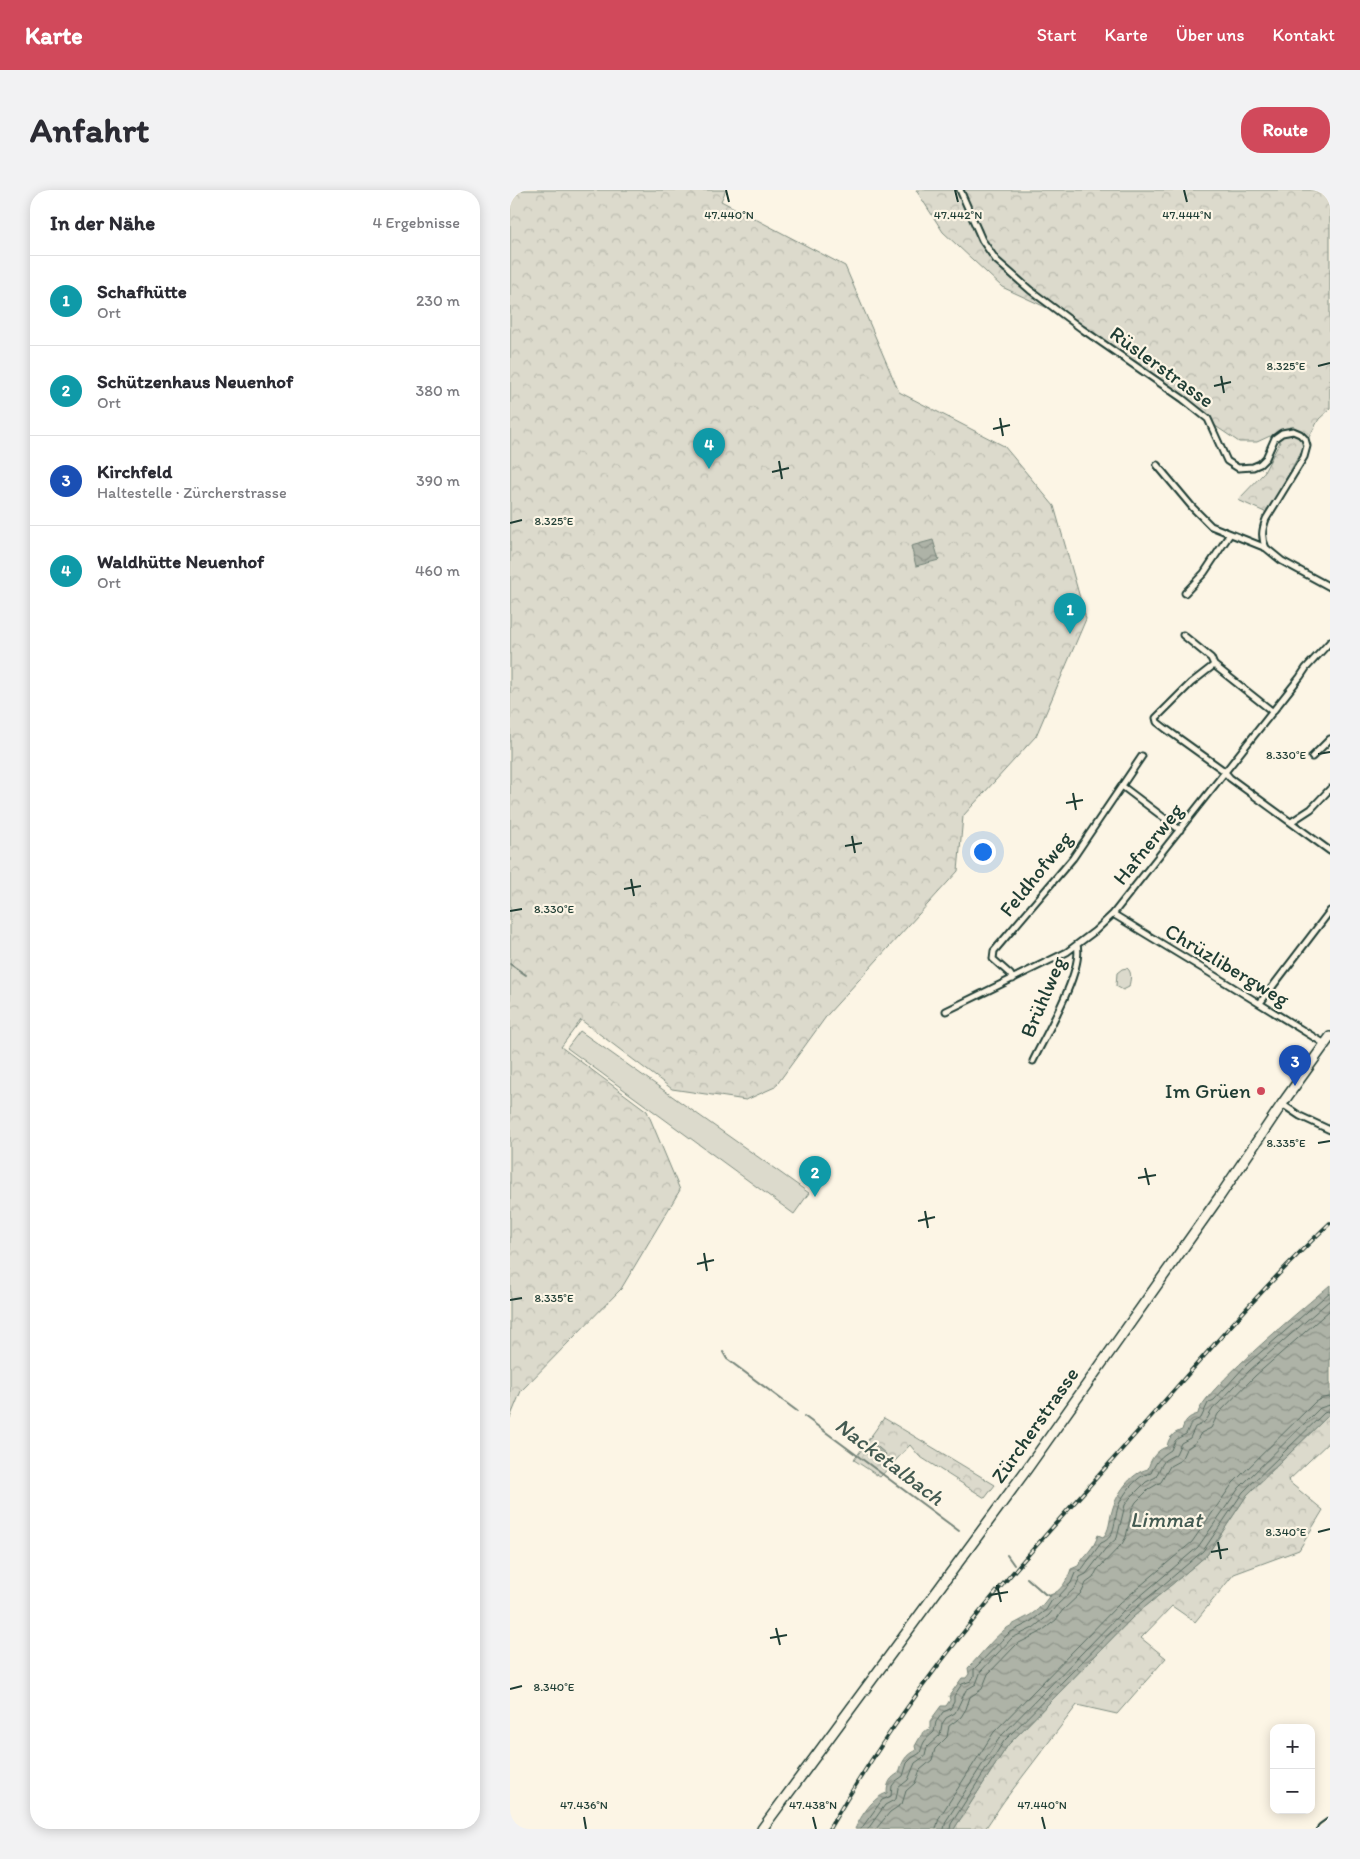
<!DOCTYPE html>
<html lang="de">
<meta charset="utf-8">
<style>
body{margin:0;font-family:Itim,sans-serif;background:#f2f2f3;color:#2b2b33}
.controls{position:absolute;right:15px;bottom:15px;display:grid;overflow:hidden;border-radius:10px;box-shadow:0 2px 12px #0003}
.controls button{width:45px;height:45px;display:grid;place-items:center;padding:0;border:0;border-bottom:1px solid #e1e1e2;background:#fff;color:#2b2b33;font:25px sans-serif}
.you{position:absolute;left:472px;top:661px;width:18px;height:18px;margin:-12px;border:4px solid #fff;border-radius:50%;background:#1a73e8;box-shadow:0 0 0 8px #1a73e833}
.badge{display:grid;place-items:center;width:32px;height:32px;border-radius:50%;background:#d1495b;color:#fff;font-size:16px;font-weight:700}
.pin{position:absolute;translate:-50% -41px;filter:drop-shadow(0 1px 2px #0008)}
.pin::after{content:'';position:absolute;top:26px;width:18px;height:15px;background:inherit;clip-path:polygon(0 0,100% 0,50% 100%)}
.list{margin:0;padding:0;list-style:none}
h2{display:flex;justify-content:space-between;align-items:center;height:65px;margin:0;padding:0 20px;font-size:21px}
h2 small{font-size:16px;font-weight:400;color:#7c7c81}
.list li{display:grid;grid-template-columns:32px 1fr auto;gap:15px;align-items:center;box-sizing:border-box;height:90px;padding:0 20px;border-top:1px solid #e1e1e2}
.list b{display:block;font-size:19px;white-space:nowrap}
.list p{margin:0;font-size:16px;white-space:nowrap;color:#7c7c81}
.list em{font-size:16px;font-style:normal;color:#7c7c81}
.map{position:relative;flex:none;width:820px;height:1639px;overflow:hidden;border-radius:20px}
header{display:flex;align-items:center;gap:30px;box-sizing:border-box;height:70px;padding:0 25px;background:#d1495b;color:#fff}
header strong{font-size:24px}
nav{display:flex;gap:28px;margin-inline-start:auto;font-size:18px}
.intro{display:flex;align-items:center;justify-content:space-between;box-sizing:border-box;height:120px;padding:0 30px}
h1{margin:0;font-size:35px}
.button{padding:12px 22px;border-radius:20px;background:#d1495b;color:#fff;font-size:18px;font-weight:700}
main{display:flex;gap:30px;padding:0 30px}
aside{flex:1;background:#fff;border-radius:20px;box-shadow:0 2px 12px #0003}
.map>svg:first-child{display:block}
.forest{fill:url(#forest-crowns);stroke:#7e8c80}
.green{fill:#dcdacc;stroke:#7e8c80}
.water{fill:url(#water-waves);stroke:#758479}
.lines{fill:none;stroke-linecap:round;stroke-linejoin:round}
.shore{stroke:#586c62;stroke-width:1}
.stream{stroke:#758479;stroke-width:2}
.minor-casing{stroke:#1f3d34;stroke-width:9}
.primary-casing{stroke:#1f3d34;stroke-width:12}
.motorway-casing{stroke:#1f3d34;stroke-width:14}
.minor{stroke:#fcf5e5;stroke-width:5}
.primary{stroke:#fcf5e5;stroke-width:9}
.motorway{stroke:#fcf5e5;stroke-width:10}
.rail-casing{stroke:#1f3d34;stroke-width:4}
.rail{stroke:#fcf5e5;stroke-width:2;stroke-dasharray:5.5;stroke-linecap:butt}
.ticks{fill:none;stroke:#1f3d34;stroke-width:2}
.poi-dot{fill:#d1495b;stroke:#fcf5e5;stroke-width:2}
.labels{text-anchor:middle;stroke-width:4.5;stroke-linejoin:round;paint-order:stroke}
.street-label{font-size:21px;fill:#1f3d34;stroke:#fcf5e5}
.poi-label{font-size:21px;fill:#1f3d34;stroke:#fcf5e5;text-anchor:end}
.water-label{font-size:22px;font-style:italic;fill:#435a51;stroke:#fcf5e5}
.ticks-label{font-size:12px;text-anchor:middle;fill:#1f3d34;stroke:#fcf5e5;stroke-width:4.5;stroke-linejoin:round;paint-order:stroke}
</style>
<header>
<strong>Karte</strong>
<nav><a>Start</a><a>Karte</a><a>Über uns</a><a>Kontakt</a></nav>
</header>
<div class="intro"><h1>Anfahrt</h1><a class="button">Route</a></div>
<main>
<aside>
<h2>In der Nähe<small>4 Ergebnisse</small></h2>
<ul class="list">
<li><span class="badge" style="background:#0f9aa8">1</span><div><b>Schafhütte</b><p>Ort</p></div><em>230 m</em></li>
<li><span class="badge" style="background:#0f9aa8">2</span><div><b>Schützenhaus Neuenhof</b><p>Ort</p></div><em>380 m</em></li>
<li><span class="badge" style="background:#1a4fb4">3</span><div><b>Kirchfeld</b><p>Haltestelle · Zürcherstrasse</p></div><em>390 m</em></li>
<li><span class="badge" style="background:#0f9aa8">4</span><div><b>Waldhütte Neuenhof</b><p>Ort</p></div><em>460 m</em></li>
</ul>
</aside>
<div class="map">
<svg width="820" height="1639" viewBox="0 0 820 1639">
<defs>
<pattern id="forest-crowns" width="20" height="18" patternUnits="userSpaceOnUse" patternTransform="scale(1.25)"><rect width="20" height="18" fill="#dcdacc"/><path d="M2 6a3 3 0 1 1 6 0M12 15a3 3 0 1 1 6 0" fill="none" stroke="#bcbcb0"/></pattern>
<pattern id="water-waves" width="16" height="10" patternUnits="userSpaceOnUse" patternTransform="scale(1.25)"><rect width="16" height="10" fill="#aeb3a7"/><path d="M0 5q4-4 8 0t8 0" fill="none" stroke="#8d9389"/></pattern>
</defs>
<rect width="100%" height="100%" fill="#fcf5e5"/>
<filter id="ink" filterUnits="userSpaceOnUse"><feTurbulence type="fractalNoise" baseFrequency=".02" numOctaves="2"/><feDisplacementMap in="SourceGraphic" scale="10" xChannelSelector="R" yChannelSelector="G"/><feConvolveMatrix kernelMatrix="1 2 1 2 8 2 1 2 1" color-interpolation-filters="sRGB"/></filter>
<g filter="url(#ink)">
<path class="forest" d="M0,0H216L211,11L335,76L389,202L494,256L544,316L576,429L526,546L453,626L448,681L318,824L265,897L236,910L162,899L71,830L51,857L137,921L170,1000L111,1099L11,1201L0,1228Z
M406,0H820V219L809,229L757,323L728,310L753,284L770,252L760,246L747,252H729L670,212L572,139L570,133L492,97L433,42Z
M820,1224V1251L778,1291L813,1320L789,1360L724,1384L685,1432L662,1416L631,1448L656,1468L607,1524L567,1515L494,1611L475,1639H444L498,1555L623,1427L697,1365L737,1305Z
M374,1228L485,1295L475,1308L409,1266L400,1255L370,1287L344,1270Z"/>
<path class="green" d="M617,778C623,783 620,790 619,797L613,800L606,796L607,783L612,779Z
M70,841L299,1003L284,1024L57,858Z"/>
<path class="water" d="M423,350L429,370L406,376L401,356Z
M820,1095V1224L737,1305L697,1365L623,1427L498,1555L444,1639H345C351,1626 363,1607 377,1603C377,1593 380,1588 389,1583C392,1572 395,1565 406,1560L405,1556L413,1542L420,1539V1531L431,1516H436L440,1510L439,1506L452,1488H456L459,1484L458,1478C469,1467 485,1446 497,1438C516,1426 526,1426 540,1405C551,1402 558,1389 561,1379L568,1376C575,1364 584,1359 588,1345L593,1347C600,1340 599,1331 602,1321C606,1305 620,1283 638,1279C640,1270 647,1259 657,1257C658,1248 663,1243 672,1240C675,1230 678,1227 688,1224C689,1204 798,1114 820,1095Z
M362,1252L376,1264L373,1270L365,1271L354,1262Z"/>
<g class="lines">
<path class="shore" d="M351,1639L372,1610L381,1606L382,1596L386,1591L393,1586L397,1573L402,1568L410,1563C414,1550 414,1551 424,1542L426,1532L433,1522L440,1519L444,1512V1506L452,1494L461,1491L464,1486V1479L499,1443L520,1432L536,1420L542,1410L547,1408L561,1393L565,1383L572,1379L591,1353C608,1347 603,1326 610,1312C614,1304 625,1289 634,1285C636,1284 639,1284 641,1283C647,1270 650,1267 661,1260C666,1248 665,1250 676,1244C683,1230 677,1235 691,1228L698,1213L704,1210L736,1175L820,1102
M358,1639L375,1615L386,1609L388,1598L398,1590L405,1573L415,1566L417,1557L430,1545L432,1534L436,1528L445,1523L456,1500L466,1494L471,1481L502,1448L523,1438L539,1425L546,1416L566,1397L570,1387L576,1384L596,1358L607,1348L615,1315L620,1308L636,1292L646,1287L650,1278L655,1270L666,1264L671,1253L680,1248L685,1237C702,1231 696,1223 708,1214L740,1180L820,1110
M366,1639L380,1622L392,1614L396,1601L405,1593L410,1580L422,1570L425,1559L437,1547L439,1536L451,1527L456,1519L460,1507L472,1499L478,1484L507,1454L529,1443L546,1430L552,1421L572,1402L576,1393L583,1388L587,1380L612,1354L616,1347L622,1319L626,1312L639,1299L651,1292L660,1276L671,1270L676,1259L685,1253L691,1243L701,1238L708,1224L745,1186L820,1120
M426,1639L429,1628L484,1542L610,1413L682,1352L723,1293L805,1212L812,1208L820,1207
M434,1639L436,1631L490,1547L615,1419L688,1357L729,1298L810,1218L820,1215
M440,1639L441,1634L494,1551L620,1423L693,1361L733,1302L814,1223L820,1221"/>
<path class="stream" d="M0,774L16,785
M213,1162L217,1169L287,1221
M294,1226L449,1341
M497,1365L504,1375
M517,1388L535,1404L540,1406"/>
<defs>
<path id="minor" d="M450,0L472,50L486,70L520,100L572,139L673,209L698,229L717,271L728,278L743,277L750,274L756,268L765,248L772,243L783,241L790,244L795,249L797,256L794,267L756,329C752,340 751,348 756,358
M647,275L683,318L701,336L756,358L772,371L820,397
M675,403L694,383L720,344
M673,445L701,468L704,475
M763,522L704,475L681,493L646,528L647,532L656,539L713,580L720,588L820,661
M802,567L820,549
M612,596L670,640
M781,632L801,619L820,599
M603,724L700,783L815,854
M503,789L500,784L483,769L484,761L563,668L632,566
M750,813L820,721
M436,821L557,762L585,741L603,724L790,487L796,478L820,452
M523,871C535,846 574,780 567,755
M772,914L790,926L820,940"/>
<path id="primary" d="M252,1639L517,1279L710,1006L772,914L820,847"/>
<path id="motorway" d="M813,1639L820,1634"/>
</defs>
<use href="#minor" class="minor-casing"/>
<use href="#primary" class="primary-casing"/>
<use href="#motorway" class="motorway-casing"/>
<use href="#minor" class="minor"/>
<use href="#primary" class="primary"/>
<use href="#motorway" class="motorway"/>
<defs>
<path id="rail" d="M319,1639C368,1555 425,1475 488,1400C531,1349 577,1299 621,1249C686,1176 749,1100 820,1033"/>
</defs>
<use href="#rail" class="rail-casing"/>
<use href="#rail" class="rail"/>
</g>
</g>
<path class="ticks" d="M216,0L219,12M445,0L448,12M674,0L677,12M808,176L820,173M711,186L714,203M704,196L721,192M490,228L493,246M483,239L500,235M269,271L272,289M262,282L279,278M0,333L12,330M808,564L820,562M563,603L566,620M556,613L573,610M342,646L345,663M335,656L352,653M121,689L124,706M114,699L131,696M0,721L12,719M808,953L820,951M635,978L639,995M628,988L646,985M415,1021L418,1038M408,1031L425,1027M194,1063L197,1081M187,1074L204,1070M0,1110L12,1108M808,1342L820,1339M708,1352L711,1369M701,1362L718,1359M487,1395L491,1412M480,1405L498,1402M266,1438L270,1455M260,1448L277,1445M0,1499L12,1496M74,1627L76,1639M303,1627L306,1639M532,1627L535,1639"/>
<circle class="poi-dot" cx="751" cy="901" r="5"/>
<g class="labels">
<g class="street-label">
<text transform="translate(652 177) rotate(36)" y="7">Rüslerstrasse</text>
<text transform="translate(638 654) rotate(-51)" y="7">Hafnerweg</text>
<text transform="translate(526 684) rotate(-51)" y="7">Feldhofweg</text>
<text transform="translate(717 775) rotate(31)" y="7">Chrüzlibergweg</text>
<text transform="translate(533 807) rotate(-67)" y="7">Brühlweg</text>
<text transform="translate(525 1235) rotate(-55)" y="7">Zürcherstrasse</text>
</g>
<g class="poi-label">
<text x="741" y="908">Im Grüen</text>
</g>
<g class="water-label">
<text transform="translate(380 1271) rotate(37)" y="8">Nacketalbach</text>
<text x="656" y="1337">Limmat</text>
</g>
</g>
<g class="ticks-label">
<text x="219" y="29">47.440°N</text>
<text x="448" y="29">47.442°N</text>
<text x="677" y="29">47.444°N</text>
<text x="776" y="180">8.325°E</text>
<text x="44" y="335">8.325°E</text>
<text x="776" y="569">8.330°E</text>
<text x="44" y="723">8.330°E</text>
<text x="776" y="957">8.335°E</text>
<text x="44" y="1112">8.335°E</text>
<text x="776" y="1346">8.340°E</text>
<text x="44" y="1501">8.340°E</text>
<text x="74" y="1619">47.436°N</text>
<text x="303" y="1619">47.438°N</text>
<text x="532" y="1619">47.440°N</text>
</g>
</svg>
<div class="controls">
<button>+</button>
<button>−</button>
</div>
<div class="you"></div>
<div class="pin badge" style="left:560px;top:444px;background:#0f9aa8">1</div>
<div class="pin badge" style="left:305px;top:1007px;background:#0f9aa8">2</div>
<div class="pin badge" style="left:785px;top:896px;background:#1a4fb4">3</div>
<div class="pin badge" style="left:199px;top:279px;background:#0f9aa8">4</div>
</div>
</main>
